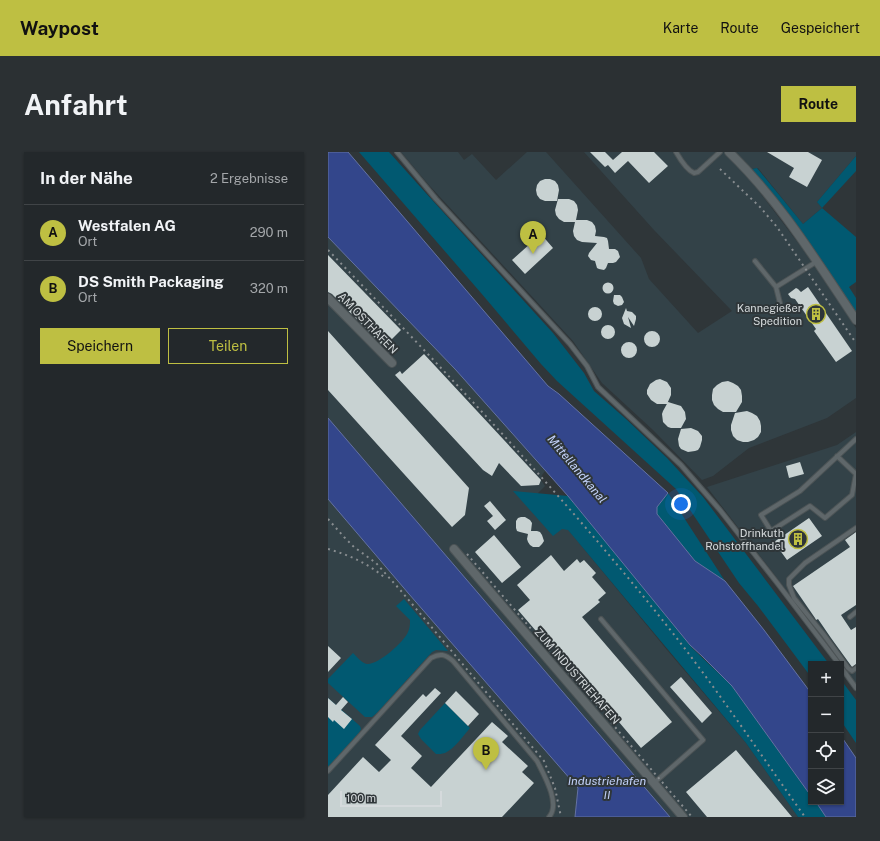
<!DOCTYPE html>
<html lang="de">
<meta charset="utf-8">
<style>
body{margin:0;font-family:"Public Sans",sans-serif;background:#2b3033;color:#f1f3f6}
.controls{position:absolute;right:12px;bottom:12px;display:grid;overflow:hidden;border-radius:0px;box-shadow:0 1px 3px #0004}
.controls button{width:36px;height:36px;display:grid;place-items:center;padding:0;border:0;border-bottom:1px solid #404447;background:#23282b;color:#f1f3f6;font:20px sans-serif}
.scale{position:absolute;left:12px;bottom:10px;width:102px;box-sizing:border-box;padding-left:4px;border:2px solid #d5dadc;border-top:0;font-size:11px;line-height:14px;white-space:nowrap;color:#d5dadc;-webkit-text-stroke:3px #2f3639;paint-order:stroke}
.you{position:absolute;left:353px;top:352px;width:14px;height:14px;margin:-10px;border:3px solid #fff;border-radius:50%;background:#1a73e8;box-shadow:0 0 0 6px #1a73e833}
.badge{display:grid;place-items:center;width:26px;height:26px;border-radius:50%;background:#bebf42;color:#111;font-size:13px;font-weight:700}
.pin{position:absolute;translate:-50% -33px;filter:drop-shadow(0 1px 2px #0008)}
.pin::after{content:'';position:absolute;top:21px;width:14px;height:12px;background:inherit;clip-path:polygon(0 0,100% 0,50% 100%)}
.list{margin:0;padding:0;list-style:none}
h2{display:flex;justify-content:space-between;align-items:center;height:52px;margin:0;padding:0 16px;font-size:17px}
h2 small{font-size:13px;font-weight:400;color:#a3a6a9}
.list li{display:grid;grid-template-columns:26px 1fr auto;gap:12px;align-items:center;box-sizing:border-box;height:56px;padding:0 16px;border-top:1px solid #404447}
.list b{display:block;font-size:15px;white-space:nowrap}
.list p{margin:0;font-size:13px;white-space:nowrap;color:#a3a6a9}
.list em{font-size:13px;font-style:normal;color:#a3a6a9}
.actions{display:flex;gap:8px;padding:12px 16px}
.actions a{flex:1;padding:9px 0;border:1px solid #bebf42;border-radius:0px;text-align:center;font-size:14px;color:#bebf42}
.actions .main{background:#bebf42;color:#111}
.icon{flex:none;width:22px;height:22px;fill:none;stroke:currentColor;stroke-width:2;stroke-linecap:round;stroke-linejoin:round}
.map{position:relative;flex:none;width:528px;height:665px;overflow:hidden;border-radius:0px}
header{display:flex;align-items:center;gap:24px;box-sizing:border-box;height:56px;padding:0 20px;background:#bebf42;color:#111}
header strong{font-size:19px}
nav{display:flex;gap:22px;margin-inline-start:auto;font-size:14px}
.intro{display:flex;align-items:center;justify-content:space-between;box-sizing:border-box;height:96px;padding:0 24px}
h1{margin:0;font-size:28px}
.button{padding:10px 18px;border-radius:0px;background:#bebf42;color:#111;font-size:14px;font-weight:700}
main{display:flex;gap:24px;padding:0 24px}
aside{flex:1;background:#23282b;border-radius:0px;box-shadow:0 1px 3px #0004}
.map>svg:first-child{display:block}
.built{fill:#334248}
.green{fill:#015971}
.water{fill:#33468b;stroke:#6472a3}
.building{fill:#c8d2d2}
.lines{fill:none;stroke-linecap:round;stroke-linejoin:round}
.service-casing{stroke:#4c5355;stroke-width:6}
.minor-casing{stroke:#4c5355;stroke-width:10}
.service{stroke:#5f676a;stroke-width:4}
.minor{stroke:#5f676a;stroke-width:8}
.rail{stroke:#888d90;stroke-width:2;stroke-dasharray:2 4;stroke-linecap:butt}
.labels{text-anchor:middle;stroke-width:4;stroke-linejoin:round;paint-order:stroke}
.poi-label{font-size:11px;fill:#d5dadc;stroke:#2f3639;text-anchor:end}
.street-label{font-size:11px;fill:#d5dadc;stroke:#2f3639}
.water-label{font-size:12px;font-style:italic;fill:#c2d1f9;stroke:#2f3639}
</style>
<header>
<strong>Waypost</strong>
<nav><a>Karte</a><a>Route</a><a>Gespeichert</a></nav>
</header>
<div class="intro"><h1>Anfahrt</h1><a class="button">Route</a></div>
<main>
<aside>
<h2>In der Nähe<small>2 Ergebnisse</small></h2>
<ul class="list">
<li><span class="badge">A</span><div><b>Westfalen AG</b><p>Ort</p></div><em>290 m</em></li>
<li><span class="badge">B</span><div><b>DS Smith Packaging</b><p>Ort</p></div><em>320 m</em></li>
</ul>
<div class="actions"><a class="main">Speichern</a><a>Teilen</a></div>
</aside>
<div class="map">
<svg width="528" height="665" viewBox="0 0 528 665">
<rect width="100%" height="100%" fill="#2f3639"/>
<path class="built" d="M73,0H130L136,8L144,2L168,28L199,0H218L313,106L321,127L370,181L404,159L326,78L256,0H396L414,17L474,96L528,176V246L499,266L421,296L385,324L374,328L325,278L274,231L245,189L100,32Z
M408,0H528V4L489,50L494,56L475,72L430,16L424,17Z
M0,85L131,221L217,319L214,323L213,328L217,334L210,341L339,498L418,591L470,665H342L0,266Z
M528,280V532L446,422L379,335L509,293Z
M0,347L81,442L250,636L247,665H0Z"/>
<path class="green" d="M31,0H61L96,39L225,181L256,221L266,239L298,267L339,306L375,345L501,512H483V525L430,454L411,431L348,337L229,229L213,212L153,141Z
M528,4V19L494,56L528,85V130L521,135L528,146V162L463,67L424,17L429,16L475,72L494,56L489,50Z
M185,339L240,344L310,429L364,496L404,534L483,644V650H488L498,665H470L418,591L240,378L234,377L225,384Z
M340,341L397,429L367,409L329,362V355Z
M76,447L120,499L108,498L104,500L49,561L44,565H37L0,531V527L25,501C29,505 34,511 39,512C50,513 76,490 80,480C82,476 82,472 82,468L68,454Z
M513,528L528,548V591L513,569Z
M0,546L32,574L33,577L31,581L0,616Z
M117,551L142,576C136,583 126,597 117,601C114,602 111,602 108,602L93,587L90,582L92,578Z"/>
<path class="water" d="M0,0H20L220,234L231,242L340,341L329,355V362L367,409L397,429L436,478L483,541V644L404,534L374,504L362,493L240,344L127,217L0,85Z
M0,266L342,665H247L250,636L81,442L0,347Z
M513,584L528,606V665H498L488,650H513Z"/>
<path class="building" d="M262,0H277L285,8L294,0H326L340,14L321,31L300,9L287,21L280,13L277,15Z
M439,0H480L494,8L479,35L461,25L466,16Z
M217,27H222L227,29L230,33L231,38L229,49H217L212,47L209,43L208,38L209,33L212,29Z
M230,47H241L246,49L249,53L250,58L248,68H259L264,70L267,74L268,79L267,84L276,85L279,86L280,89L281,97H287L290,99L292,105L288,110L285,111H280L278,116L276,118L271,117L269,116L267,109L263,108L260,104L261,101L269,91L254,90L249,88L246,84L245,79L247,70H236L231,67L228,63L227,58Z
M213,82L225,96L197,122L184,108Z
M0,103L73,178L56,195L4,142L0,140Z
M274.5 136a5.5 5.5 0 1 1 11 0a5.5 5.5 0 1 1-11 0Z
M480,135L524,199L508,210L486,179L488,177L467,147L463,146L460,142L468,136L470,137L473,140Z
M286,143H292L294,145L296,150L294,153L290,154L286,152L285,149Z
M260 162a7 7 0 1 1 14 0a7 7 0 1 1-14 0Z
M298,156L299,159L304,160L308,164V167L306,174L300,165L303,176L296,172L294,166Z
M273 180a7 7 0 1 1 14 0a7 7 0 1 1-14 0Z
M316 187a8 8 0 1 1 16 0a8 8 0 1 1-16 0Z
M0,179L141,336L137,363L124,375L0,238Z
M293 198a8 8 0 1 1 16 0a8 8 0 1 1-16 0Z
M96,202L213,328L211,333L193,334L171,311L164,324L155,318L67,223L72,219L74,222Z
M332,227L339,230L343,236V243L339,252H329L323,248L319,242V238L322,232L328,228Z
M400,229L405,231L410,234L413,238L414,244V250L408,260H395L390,257L386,253L384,248V243L385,237L389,233L394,230Z
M340,250L353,254L357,260L358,267L353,276H343L340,275L335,270L334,262L335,259Z
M419,259L424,261L429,264L432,269L433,274V280L430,285L426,288L420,290H415L409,288L405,284L403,278V273L407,261Z
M363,276L370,279L374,284V288L372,295L370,298L367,299L360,300L353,297L351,294L350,287L353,277Z
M472,310L476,322L461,326L458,314Z
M162,349L178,368L167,378L159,369L165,364L156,354Z
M193,365H197L202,368L204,371L203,379H209L212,380L214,383L216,389L214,392L211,395H205L202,393L200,390L199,387L200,382L192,380L189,379L188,376V369L190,366Z
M481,366L494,384L459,408L446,390Z
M528,380V453L513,463L523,478L528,475V512L524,515L503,486L490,467L488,468L487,466L465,434L522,395L517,388Z
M166,383L193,415L174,431L147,400Z
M223,403L236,419L249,407L252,411L256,408L268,421L264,425L278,441L270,448L272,450L254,465L344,570L313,596L211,476L208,479L190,458L202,448L189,433Z
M0,494L13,506L0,520Z
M353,525L384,561L374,571L342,535Z
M107,536L113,541L73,584L94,604L83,616L103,635L164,570L180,584L174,590L200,614L194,620L206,631L174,665H0V643L35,605L51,620L63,608L47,593L95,542L98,545Z
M128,539L151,562L140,574L117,551Z
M15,545L20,550L13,558L24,567L16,577L6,568L5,570L0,565V546L8,553Z
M408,598L464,665H379L358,640Z"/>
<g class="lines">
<defs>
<path id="service" d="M69,0L108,47L242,192L259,214L270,235L353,313L392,358L450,432L511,512
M348,0C352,7 359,18 366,21L370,20L392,0
M427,109L448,135L488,110
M448,135L452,151
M509,304L528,322L524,343L497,366L482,354L443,379L433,363L472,339L528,287
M528,376L477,411L461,427V433L466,446L496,483L520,516L524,519L528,516
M522,465L528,460
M273,467L375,588L326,631
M513,515L528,536
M0,619L103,506C112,501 117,502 125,509L209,609C216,623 233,652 221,665"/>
<path id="minor" d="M401,0C452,49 489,110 528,168
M0,146L64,211
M126,397L153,429L355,665"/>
</defs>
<use href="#service" class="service-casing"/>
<use href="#minor" class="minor-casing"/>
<use href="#service" class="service"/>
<use href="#minor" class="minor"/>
<path class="rail" d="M392,17L432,55L449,75L528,191
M0,98C122,224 243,351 351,489C395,546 435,606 477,665
M0,367L16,385L26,395L48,411L74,440L216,609L227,636L233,665
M0,397C21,403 39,411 56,425
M139,402L364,665"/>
</g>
<defs>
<symbol id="building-ring" viewBox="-11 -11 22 22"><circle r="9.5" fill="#2f3639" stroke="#bebf42" stroke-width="1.5"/><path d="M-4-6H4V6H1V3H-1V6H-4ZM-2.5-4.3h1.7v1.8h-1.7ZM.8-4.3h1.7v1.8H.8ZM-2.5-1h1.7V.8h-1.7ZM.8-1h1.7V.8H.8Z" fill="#bebf42"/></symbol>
</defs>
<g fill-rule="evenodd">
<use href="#building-ring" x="477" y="151" width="22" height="22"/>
<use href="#building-ring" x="459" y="376" width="22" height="22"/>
</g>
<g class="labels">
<g class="poi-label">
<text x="474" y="160">Kannegießer<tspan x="474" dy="13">Spedition</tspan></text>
<text x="456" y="385">Drinkuth<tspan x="456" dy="13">Rohstoffhandel</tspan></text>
</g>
<g class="street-label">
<text transform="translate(40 171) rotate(46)" y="4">AM OSTHAFEN</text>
<text transform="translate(249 524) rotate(49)" y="4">ZUM INDUSTRIEHAFEN</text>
</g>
<g class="water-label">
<text transform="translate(249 317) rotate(50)" y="4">Mittellandkanal</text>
<text x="279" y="633">Industriehafen<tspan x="279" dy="14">II</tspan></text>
</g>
</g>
</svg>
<div class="controls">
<button>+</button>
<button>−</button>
<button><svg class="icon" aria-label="locate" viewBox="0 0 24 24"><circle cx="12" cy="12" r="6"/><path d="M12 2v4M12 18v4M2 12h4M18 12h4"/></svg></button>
<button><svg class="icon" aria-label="layers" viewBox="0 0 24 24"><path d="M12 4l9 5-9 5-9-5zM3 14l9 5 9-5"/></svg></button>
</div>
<div class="scale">100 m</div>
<div class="you"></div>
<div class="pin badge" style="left:205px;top:102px">A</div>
<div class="pin badge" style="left:158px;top:618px">B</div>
</div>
</main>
